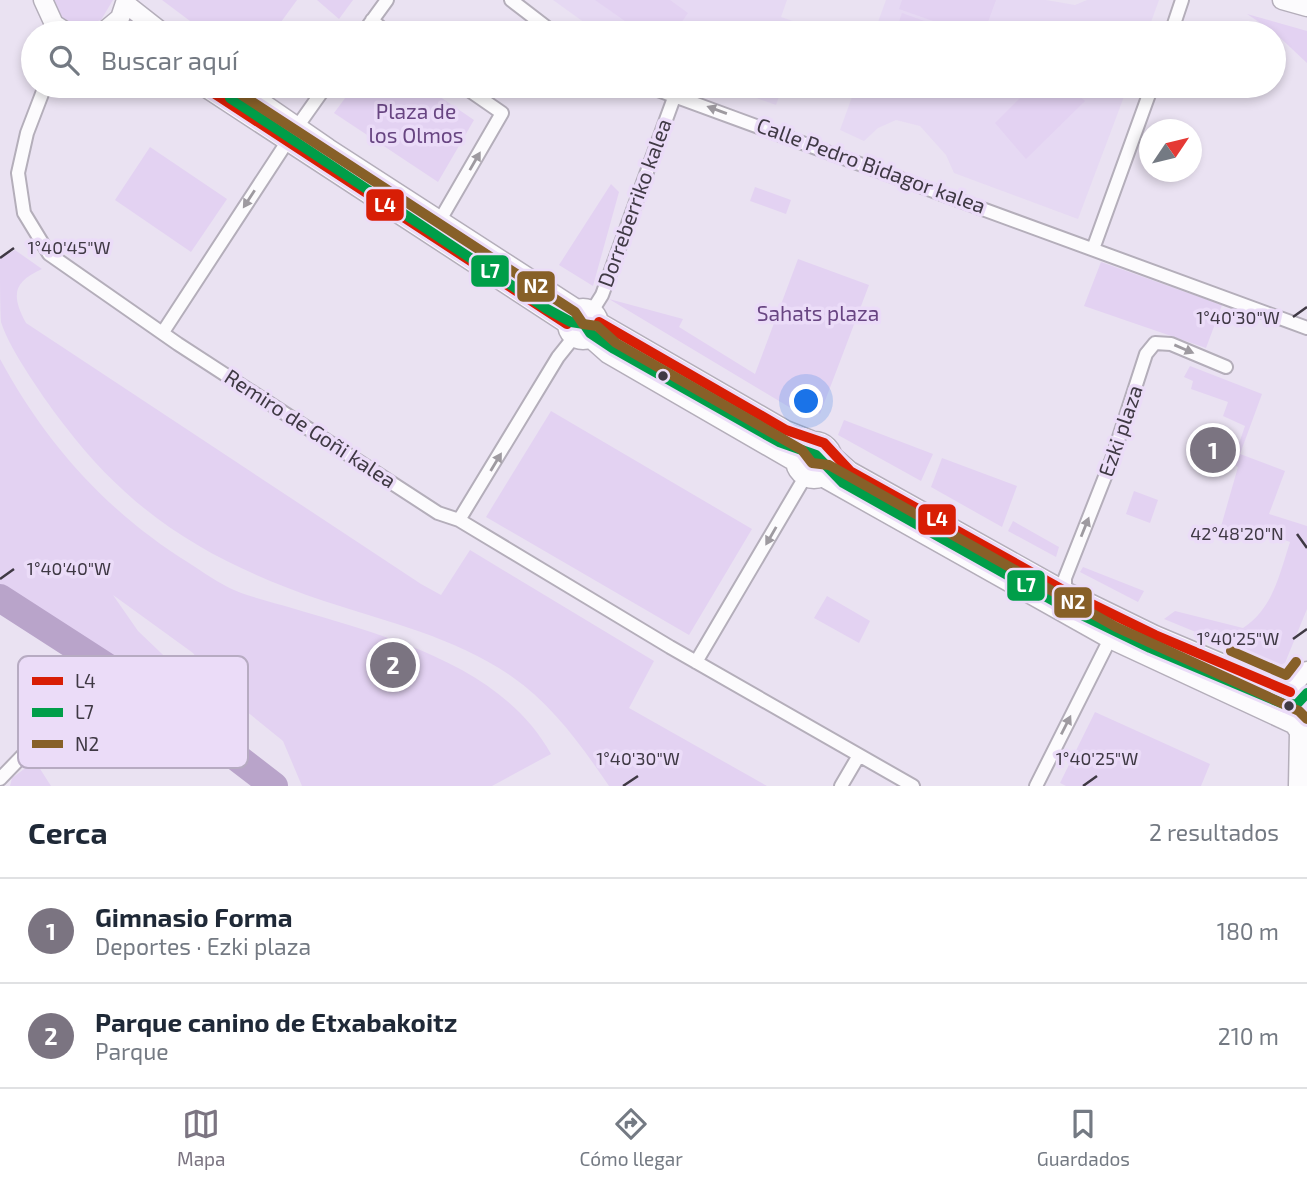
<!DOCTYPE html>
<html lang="es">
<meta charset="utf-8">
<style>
body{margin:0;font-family:"Exo 2",sans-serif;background:#f2f2f3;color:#1f2937}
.compass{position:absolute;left:1139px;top:119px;width:63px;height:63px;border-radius:50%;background:#fff;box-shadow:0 4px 10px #0003;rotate:55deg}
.you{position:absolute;left:807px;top:402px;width:24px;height:24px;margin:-18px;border:5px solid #fff;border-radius:50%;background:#1a73e8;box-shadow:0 0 0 10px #1a73e833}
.badge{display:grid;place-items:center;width:46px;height:46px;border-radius:50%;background:#7b7481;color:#fff;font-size:23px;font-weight:700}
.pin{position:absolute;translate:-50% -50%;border:4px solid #fff;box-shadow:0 2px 7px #0006}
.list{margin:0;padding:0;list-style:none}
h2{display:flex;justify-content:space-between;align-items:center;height:91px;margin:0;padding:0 28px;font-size:30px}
h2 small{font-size:23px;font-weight:400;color:#747a83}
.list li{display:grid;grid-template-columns:46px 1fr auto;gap:21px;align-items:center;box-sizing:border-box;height:105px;padding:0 28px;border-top:2px solid #e0e1e3}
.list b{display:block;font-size:26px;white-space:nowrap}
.list p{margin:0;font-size:23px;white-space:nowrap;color:#747a83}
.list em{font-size:23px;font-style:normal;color:#747a83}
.icon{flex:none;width:38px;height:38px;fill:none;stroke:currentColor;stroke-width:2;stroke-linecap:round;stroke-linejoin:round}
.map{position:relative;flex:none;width:1307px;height:786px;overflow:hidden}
.search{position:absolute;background:#fff;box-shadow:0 4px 10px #0003;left:21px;right:21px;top:21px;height:77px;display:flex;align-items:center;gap:18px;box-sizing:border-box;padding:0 24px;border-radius:38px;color:#747a83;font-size:26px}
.sheet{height:301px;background:#fff}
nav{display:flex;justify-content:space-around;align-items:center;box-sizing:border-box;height:98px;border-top:2px solid #e0e1e3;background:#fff;font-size:19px;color:#747a83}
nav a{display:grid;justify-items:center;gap:4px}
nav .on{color:#7b7481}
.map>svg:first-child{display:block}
.built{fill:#e6d9f3}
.green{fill:#e3d2f2}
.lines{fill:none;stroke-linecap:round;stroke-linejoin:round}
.river{stroke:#b9a4ca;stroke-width:28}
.street-casing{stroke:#b4aeba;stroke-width:16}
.secondary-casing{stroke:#b4aeba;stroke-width:21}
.street{stroke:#fcfbfd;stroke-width:12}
.secondary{stroke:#fcfbfd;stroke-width:18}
.bus-1-casing{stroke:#ebdcf8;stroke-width:16}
.bus-2-casing{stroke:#ebdcf8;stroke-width:16}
.bus-3-casing{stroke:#ebdcf8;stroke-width:16}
.bus-1{stroke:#d81e05;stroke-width:10}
.bus-2{stroke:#009e49;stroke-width:10}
.bus-3{stroke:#876028;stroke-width:10}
.oneway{fill:#9e9aa0}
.ticks{fill:none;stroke:#3f3944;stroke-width:2.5}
.bus-dot{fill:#3f3944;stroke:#ebdcf8;stroke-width:2.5}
.labels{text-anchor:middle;stroke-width:7;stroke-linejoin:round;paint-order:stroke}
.park-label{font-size:21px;fill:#684582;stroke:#ebdcf8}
.street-label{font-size:21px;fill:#3f3944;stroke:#ebdcf8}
.key{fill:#ebdcf8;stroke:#b7abc2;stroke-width:2}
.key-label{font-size:19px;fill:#3f3944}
.ticks-label{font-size:18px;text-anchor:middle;fill:#3f3944;stroke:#ebdcf8;stroke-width:7;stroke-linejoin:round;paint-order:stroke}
.line-badge{stroke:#ebdcf8;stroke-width:2.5}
.badge-label{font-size:19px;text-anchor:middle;font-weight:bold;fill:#fff}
</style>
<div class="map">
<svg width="1307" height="786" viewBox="0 0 1307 786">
<rect width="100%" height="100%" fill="#eae2f2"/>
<path class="built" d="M553,0H787L781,17L805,25L802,33H599Z
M886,0H1046L1075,5L1087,0H1159L1147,33H874Z
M723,86H783L776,105Z
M856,86H1128L1078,219L954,173L946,155L920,126L896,120L878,128L864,141L840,130Z"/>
<path class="green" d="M53,0H113L101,20L82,26L63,19Z
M162,0H297L273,33H206Z
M317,0H353L339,19Z
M595,0H670L688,13L674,33H642Z
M902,0H996L984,33H967L899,9Z
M902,13L958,33H895Z
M1247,14L1307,31V63L1274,32Z
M354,86H424L474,120L438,182L334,113Z
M1032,86H1068L1085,101L1026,159L995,123Z
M150,147L227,199L191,252L115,200Z
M611,184L619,192L593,286L559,265Z
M755,187L791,200L786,214L750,201Z
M15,250L42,269C13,282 11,295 26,323L421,584L441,595L470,550L654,661L629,708L767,786H609C581,745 552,704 511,676C455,637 387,622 324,601C215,564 135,518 65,426C47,403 9,349 1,322C0,305 0,277 0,258Z
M798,259L869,285L820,414L804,404L799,413L609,299L683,319L679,327L755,374Z
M1101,262L1222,305L1206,348L1084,306Z
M0,359C46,444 107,512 189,563C203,572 218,583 234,590C253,598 275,603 295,609C386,636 502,665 551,754L492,786H302L283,741L230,698L193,653L113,595L138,631L205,695L225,748L180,714L0,601Z
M1190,366L1262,394L1240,454L1285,471L1269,514L1307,526V609L1285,663L1279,666L1164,619L1175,611L1243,628C1273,608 1279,576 1290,542L1255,529L1249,542L1220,530L1238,467L1232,464L1245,426L1223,416L1228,402L1191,389L1193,381L1184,377Z
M551,411L752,529L689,635L486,517Z
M844,420L933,454L921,481L838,435Z
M942,458L1017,486L1002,527L931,487Z
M1134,491L1158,500L1150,523L1126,514Z
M1013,521L1059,547L1056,557L1008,531Z
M1083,567L1144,591L1138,602L1080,572Z
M827,596L870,621L859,643L814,618Z
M1095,712L1210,764L1201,786H1066L1060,783Z
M35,761L51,786H10L12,778Z"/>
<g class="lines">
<path class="river" d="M0,598L180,714L274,786"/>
<defs>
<path id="street" d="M511,0L554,33
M372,20L387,33
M363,33L387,0
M1171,33L1182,0
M45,86L27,133L18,173L24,213L49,254L178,344L438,513L459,520L670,647L913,786
M647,86L1307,328
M297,127L326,86
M440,220L502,113L463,86
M1093,249L1152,86
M592,311L602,295L675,95
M163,332L287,142
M459,520L558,357L574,337
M1065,591V578L1112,459L1146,354L1155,343L1171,344L1226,367
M696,662L805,477
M0,779L27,751L35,749L45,755
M841,786L858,757
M1036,786L1110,639"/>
<path id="secondary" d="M43,0L54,24L68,33
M1282,0L1307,7
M126,4L163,33
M102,33L120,18L126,0
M203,86L567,324
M238,86L328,148L577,309
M567 324a16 16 0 1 1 32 0a16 16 0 1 1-32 0Z
M599,322L786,430L811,440
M590,338L608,354L795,462
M795 460a19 19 0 1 1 38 0a19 19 0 1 1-38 0Z
M833,456L850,471L1065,591L1155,635L1290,692
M822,477L1110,639L1293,724
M1307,671C1282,689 1285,721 1307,740
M1298,786L1299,733"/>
</defs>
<use href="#street" class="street-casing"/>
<use href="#secondary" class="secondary-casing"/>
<use href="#street" class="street"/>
<use href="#secondary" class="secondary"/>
<defs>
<path id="bus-1" d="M203,86L567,324
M599,322L786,430L824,443L850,471L1065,591L1155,635L1290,692"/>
<path id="bus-2" d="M230,98L547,309L571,322L584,324L590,333L614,349L779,442L816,455L843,483L1059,604L1150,648L1286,705L1297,704L1307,693"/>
<path id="bus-3" d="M228,86L575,312L583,324L597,326L616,343L802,450L812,463L829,465L1116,627L1299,711L1307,719
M1231,651L1286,675L1296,662"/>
</defs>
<use href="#bus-1" class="bus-1-casing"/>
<use href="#bus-2" class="bus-2-casing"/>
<use href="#bus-3" class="bus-3-casing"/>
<use href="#bus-1" class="bus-1"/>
<use href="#bus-2" class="bus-2"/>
<use href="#bus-3" class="bus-3"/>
</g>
<defs><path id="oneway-solid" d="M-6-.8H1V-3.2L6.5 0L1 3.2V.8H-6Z" transform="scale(1.75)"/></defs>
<g class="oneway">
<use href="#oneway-solid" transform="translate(717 110) rotate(-160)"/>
<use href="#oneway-solid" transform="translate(475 161) rotate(-60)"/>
<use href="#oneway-solid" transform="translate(249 199) rotate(123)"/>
<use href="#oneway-solid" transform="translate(1184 349) rotate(23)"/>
<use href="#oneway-solid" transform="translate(496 462) rotate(-59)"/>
<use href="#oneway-solid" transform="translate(1085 527) rotate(-68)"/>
<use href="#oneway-solid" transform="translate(771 536) rotate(120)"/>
<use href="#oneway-solid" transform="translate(1066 725) rotate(-63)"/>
</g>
<path class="ticks" d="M0,258L14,248M1293,317L1307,307M1297,534L1307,548M0,579L14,569M1293,639L1307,629M623,786L638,776M1083,786L1097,776"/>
<g class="bus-dot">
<circle cx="663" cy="376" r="6"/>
<circle cx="1289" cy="706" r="6"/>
</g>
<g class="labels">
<g class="park-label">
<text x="416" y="119">Plaza de<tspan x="416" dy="24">los Olmos</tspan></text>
<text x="818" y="321">Sahats plaza</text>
</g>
<g class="street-label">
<text transform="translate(871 166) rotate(20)" y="7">Calle Pedro Bidagor kalea</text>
<text transform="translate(635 203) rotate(-70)" y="7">Dorreberriko kalea</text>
<text transform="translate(310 429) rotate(33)" y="7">Remiro de Goñi kalea</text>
<text transform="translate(1121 431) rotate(-71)" y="7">Ezki plaza</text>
</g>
</g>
<rect x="18" y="656" width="230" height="112" rx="10" class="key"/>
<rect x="32" y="677" width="31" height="8" fill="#d81e05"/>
<rect x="32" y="708" width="31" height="9" fill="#009e49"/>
<rect x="32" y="740" width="31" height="8" fill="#876028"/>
<g class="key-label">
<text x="75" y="688">L4</text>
<text x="75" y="719">L7</text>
<text x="75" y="751">N2</text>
</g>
<g class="ticks-label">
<text x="69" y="254">1°40'45"W</text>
<text x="1238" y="324">1°40'30"W</text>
<text x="1237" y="540">42°48'20"N</text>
<text x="69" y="575">1°40'40"W</text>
<text x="1238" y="645">1°40'25"W</text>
<text x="638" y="765">1°40'30"W</text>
<text x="1097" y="765">1°40'25"W</text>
</g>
<g class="line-badge">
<rect x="365" y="188" width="40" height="34" rx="7" fill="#d81e05"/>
<rect x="470" y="254" width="40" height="34" rx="7" fill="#009e49"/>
<rect x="516" y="270" width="40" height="33" rx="7" fill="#876028"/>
<rect x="917" y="503" width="40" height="33" rx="7" fill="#d81e05"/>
<rect x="1006" y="569" width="40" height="33" rx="7" fill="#009e49"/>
<rect x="1053" y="586" width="40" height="33" rx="7" fill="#876028"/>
</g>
<g class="badge-label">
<text x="385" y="212">L4</text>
<text x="490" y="278">L7</text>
<text x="536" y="293">N2</text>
<text x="937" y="526">L4</text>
<text x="1026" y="592">L7</text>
<text x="1073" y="609">N2</text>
</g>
</svg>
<svg class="compass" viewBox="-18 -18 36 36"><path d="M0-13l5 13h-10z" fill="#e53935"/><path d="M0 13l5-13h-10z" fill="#747a83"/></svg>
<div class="you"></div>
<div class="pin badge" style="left:1213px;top:450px">1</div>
<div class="pin badge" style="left:393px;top:665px">2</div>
<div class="search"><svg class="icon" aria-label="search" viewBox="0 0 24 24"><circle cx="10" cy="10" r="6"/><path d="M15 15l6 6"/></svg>Buscar aquí</div>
</div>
<section class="sheet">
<h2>Cerca<small>2 resultados</small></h2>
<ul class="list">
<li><span class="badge">1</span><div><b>Gimnasio Forma</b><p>Deportes · Ezki plaza</p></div><em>180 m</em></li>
<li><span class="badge">2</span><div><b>Parque canino de Etxabakoitz</b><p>Parque</p></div><em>210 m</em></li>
</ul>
</section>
<nav>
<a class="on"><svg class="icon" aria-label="map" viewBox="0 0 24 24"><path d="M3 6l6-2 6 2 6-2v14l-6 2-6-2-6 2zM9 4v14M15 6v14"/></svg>Mapa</a>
<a><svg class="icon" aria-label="directions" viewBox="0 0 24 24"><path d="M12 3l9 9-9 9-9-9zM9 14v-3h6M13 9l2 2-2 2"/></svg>Cómo llegar</a>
<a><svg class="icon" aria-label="saved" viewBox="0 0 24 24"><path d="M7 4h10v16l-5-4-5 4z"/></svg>Guardados</a>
</nav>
